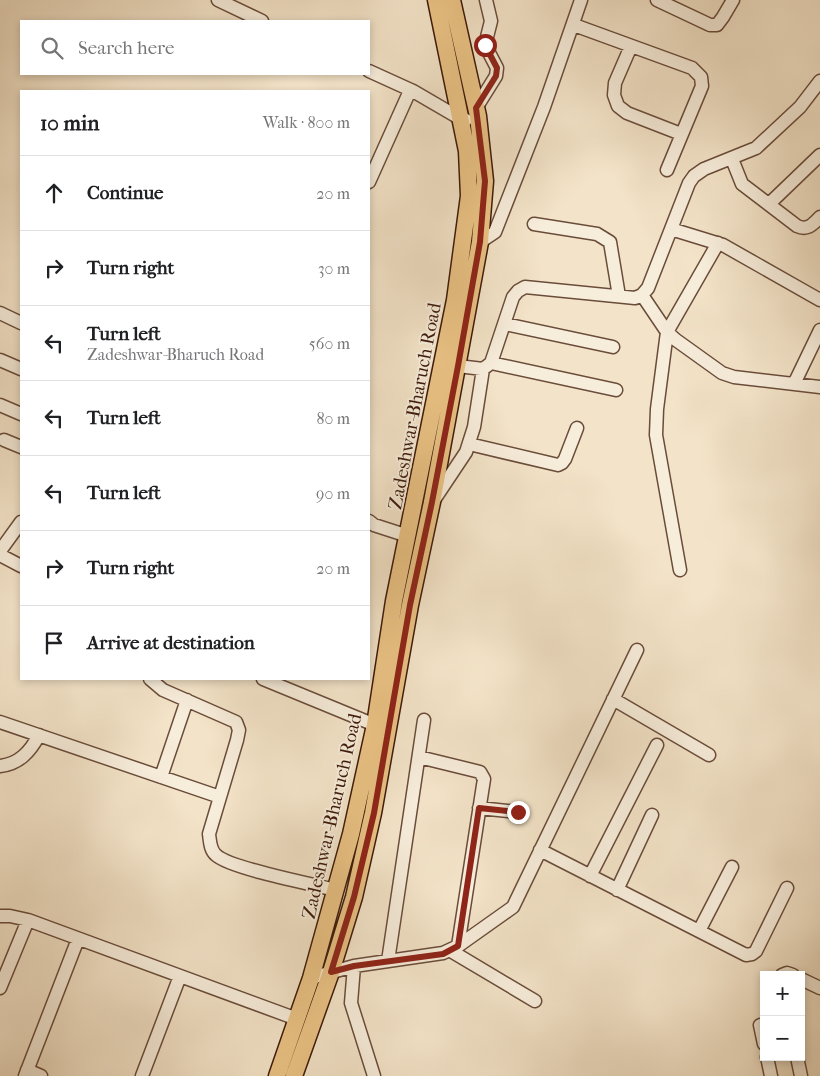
<!DOCTYPE html>
<meta charset="utf-8">
<style>
body{margin:0;font-family:"IM FELL French Canon",serif;background:#f2f2f2;color:#202124}
.controls{position:absolute;right:15px;bottom:15px;display:grid;overflow:hidden;border-radius:0px;box-shadow:0 2px 8px #0003}
.controls button{width:45px;height:45px;display:grid;place-items:center;padding:0;border:0;border-bottom:1px solid #e0e0e0;background:#fff;color:#202124;font:25px sans-serif}
.stop{position:absolute;width:15px;height:15px;margin:-11px;border:4px solid #8f2418;border-radius:50%;background:#fff}
.stop.end{background:#8f2418;border-color:#fff;box-shadow:0 1px 5px #0008}
.list{margin:0;padding:0;list-style:none}
h2{display:flex;justify-content:space-between;align-items:center;height:65px;margin:0;padding:0 20px;font-size:21px}
h2 small{font-size:16px;font-weight:400;color:#757577}
.list li{display:grid;grid-template-columns:32px 1fr auto;gap:15px;align-items:center;box-sizing:border-box;height:75px;padding:0 20px;border-top:1px solid #e0e0e0}
.list b{display:block;font-size:19px;white-space:nowrap}
.list p{margin:0;font-size:16px;white-space:nowrap;color:#757577}
.list em{font-size:16px;font-style:normal;color:#757577}
.icon{flex:none;width:28px;height:28px;fill:none;stroke:currentColor;stroke-width:2;stroke-linecap:round;stroke-linejoin:round}
.map{position:relative;flex:none;width:820px;height:1076px;overflow:hidden}
.search{position:absolute;background:#fff;box-shadow:0 2px 8px #0003;left:20px;top:20px;width:350px;height:55px;display:flex;align-items:center;gap:12px;box-sizing:border-box;padding:0 18px;border-radius:0px;color:#757577;font-size:19px}
.panel{position:absolute;background:#fff;box-shadow:0 2px 8px #0003;left:20px;top:90px;width:350px;height:590px;border-radius:0px}
.map>svg:first-child{display:block}
.lines{fill:none;stroke-linecap:round;stroke-linejoin:round}
.minor-casing{stroke:#6a4c3a;stroke-width:15}
.major-casing{stroke:#3d1a0b;stroke-width:19}
.minor{stroke:#f7eddb;stroke-width:12}
.major{stroke:#eac284;stroke-width:16}
.route{stroke:#8f2418;stroke-width:6}
.labels{text-anchor:middle;stroke-width:4;stroke-linejoin:round;paint-order:stroke}
.street-label{font-size:19px;fill:#3d1a0b;stroke:#f7eddb}
</style>
<div class="map">
<svg width="820" height="1076" viewBox="0 0 820 1076">
<rect width="100%" height="100%" fill="#f3e3c8"/>
<filter id="stains"><feTurbulence type="fractalNoise" baseFrequency=".004" numOctaves="4"/><feColorMatrix values="0 0 0 0 .2 0 0 0 0 .09 0 0 0 0 .02 0 0 0 .5 -.17"/></filter>
<radialGradient id="worn" r=".72"><stop offset=".6" stop-color="#630" stop-opacity="0"/><stop offset="1" stop-color="#630" stop-opacity=".3"/></radialGradient>
<g class="lines">
<defs>
<path id="minor" d="M218,0L262,21
M657,0L710,25H717L723,17L733,0
M574,25L692,68L701,77L702,86L667,170
M631,46L615,83L614,95L618,106L627,113L681,134
M369,71L413,91
M476,108L496,76L497,68L485,45L491,21L486,0
M732,159L742,184L797,226C808,231 813,224 820,217
M369,182L408,95L413,91L461,119L466,120
M769,204L820,155
M534,224L597,234L610,242L619,296
M671,229L723,245L820,300
M480,242L495,232L544,107L581,0
M642,295L667,332L676,340L722,373L734,377L820,387
M0,313L21,323
M505,324L613,347
M0,360L21,369
M491,363L616,390
M458,366L483,369L491,363L513,297L518,291L525,287L635,298L642,295L648,288L689,183L694,176L704,169L756,148L800,107L820,81
M794,384L820,330
M0,405L21,414
M4,440L21,447
M469,444L558,465L562,463L565,459L577,428
M434,500L466,452L474,427L483,369
M369,521L374,525L408,536
M0,551L21,522
M0,555L21,566
M680,570L656,435L657,409L667,332L718,243
M150,679L163,690L236,722L239,730L237,740L209,834C210,841 210,850 216,855C229,868 315,885 336,890
M263,679L375,725
M613,699L709,755
M0,722L220,797
M419,757L480,772L484,779L458,946
M0,766C19,764 30,752 39,735
M161,777L187,700
M479,808L518,812
M540,850L746,955L752,954L756,951L787,888
M590,876L657,745
M617,890L652,815
M0,916H10L28,920L297,1019
M699,931L732,867
M451,951L535,1001
M388,961L424,720
M354,966L351,1003L374,1076
M782,975L787,973L793,975
M311,978L354,966L443,953L458,946L513,907L637,650
M801,979L820,988
M0,988L28,920
M760,1025L764,1044
M767,1057L771,1076
M797,1057L801,1076
M27,1070L41,1076
M25,1076L78,939
M142,1076L180,976"/>
<path id="major" d="M277,1076L311,978L351,834L375,725L394,601L455,300L469,196L467,151L436,0
M294,1076L331,972L354,897L373,813L410,605L432,502L480,242L485,181L478,116L452,0"/>
</defs>
<use href="#minor" class="minor-casing"/>
<use href="#major" class="major-casing"/>
<use href="#minor" class="minor"/>
<use href="#major" class="major"/>
</g>
<g class="lines">
<path class="route" d="M485,45L497,68L496,76L476,108L485,181L480,242L458,366L432,502L410,605L374,813L354,897L331,972L354,966L443,954L458,946L479,808L518,812"/>
</g>
<g class="labels">
<g class="street-label">
<text transform="translate(414 406) rotate(-79)" y="7">Zadeshwar-Bharuch Road</text>
<text transform="translate(331 816) rotate(-77)" y="7">Zadeshwar-Bharuch Road</text>
</g>
</g>
<rect width="100%" height="100%" filter="url(#stains)"/>
<rect width="100%" height="100%" fill="url(#worn)"/>
</svg>
<div class="controls">
<button>+</button>
<button>−</button>
</div>
<div class="stop" style="left:485px;top:45px"></div>
<div class="stop end" style="left:518px;top:812px"></div>
<div class="search"><svg class="icon" aria-label="search" viewBox="0 0 24 24"><circle cx="10" cy="10" r="6"/><path d="M15 15l6 6"/></svg>Search here</div>
<section class="panel">
<h2>10 min<small>Walk · 800 m</small></h2>
<ul class="list">
<li><svg class="icon" aria-label="ahead" viewBox="0 0 24 24"><path d="M12 20V5M6 11l6-6 6 6"/></svg><div><b>Continue</b></div><em>20 m</em></li>
<li><svg class="icon" aria-label="right" viewBox="0 0 24 24"><path d="M7 20v-9h11M14 6l5 5-5 5"/></svg><div><b>Turn right</b></div><em>30 m</em></li>
<li><svg class="icon" aria-label="left" viewBox="0 0 24 24"><path d="M17 20v-9H6M10 6l-5 5 5 5"/></svg><div><b>Turn left</b><p>Zadeshwar-Bharuch Road</p></div><em>560 m</em></li>
<li><svg class="icon" aria-label="left" viewBox="0 0 24 24"><path d="M17 20v-9H6M10 6l-5 5 5 5"/></svg><div><b>Turn left</b></div><em>80 m</em></li>
<li><svg class="icon" aria-label="left" viewBox="0 0 24 24"><path d="M17 20v-9H6M10 6l-5 5 5 5"/></svg><div><b>Turn left</b></div><em>90 m</em></li>
<li><svg class="icon" aria-label="right" viewBox="0 0 24 24"><path d="M7 20v-9h11M14 6l5 5-5 5"/></svg><div><b>Turn right</b></div><em>20 m</em></li>
<li><svg class="icon" aria-label="arrive" viewBox="0 0 24 24"><path d="M6 21V4h12l-3 4 3 4H6"/></svg><div><b>Arrive at destination</b></div></li>
</ul>
</section>
</div>
